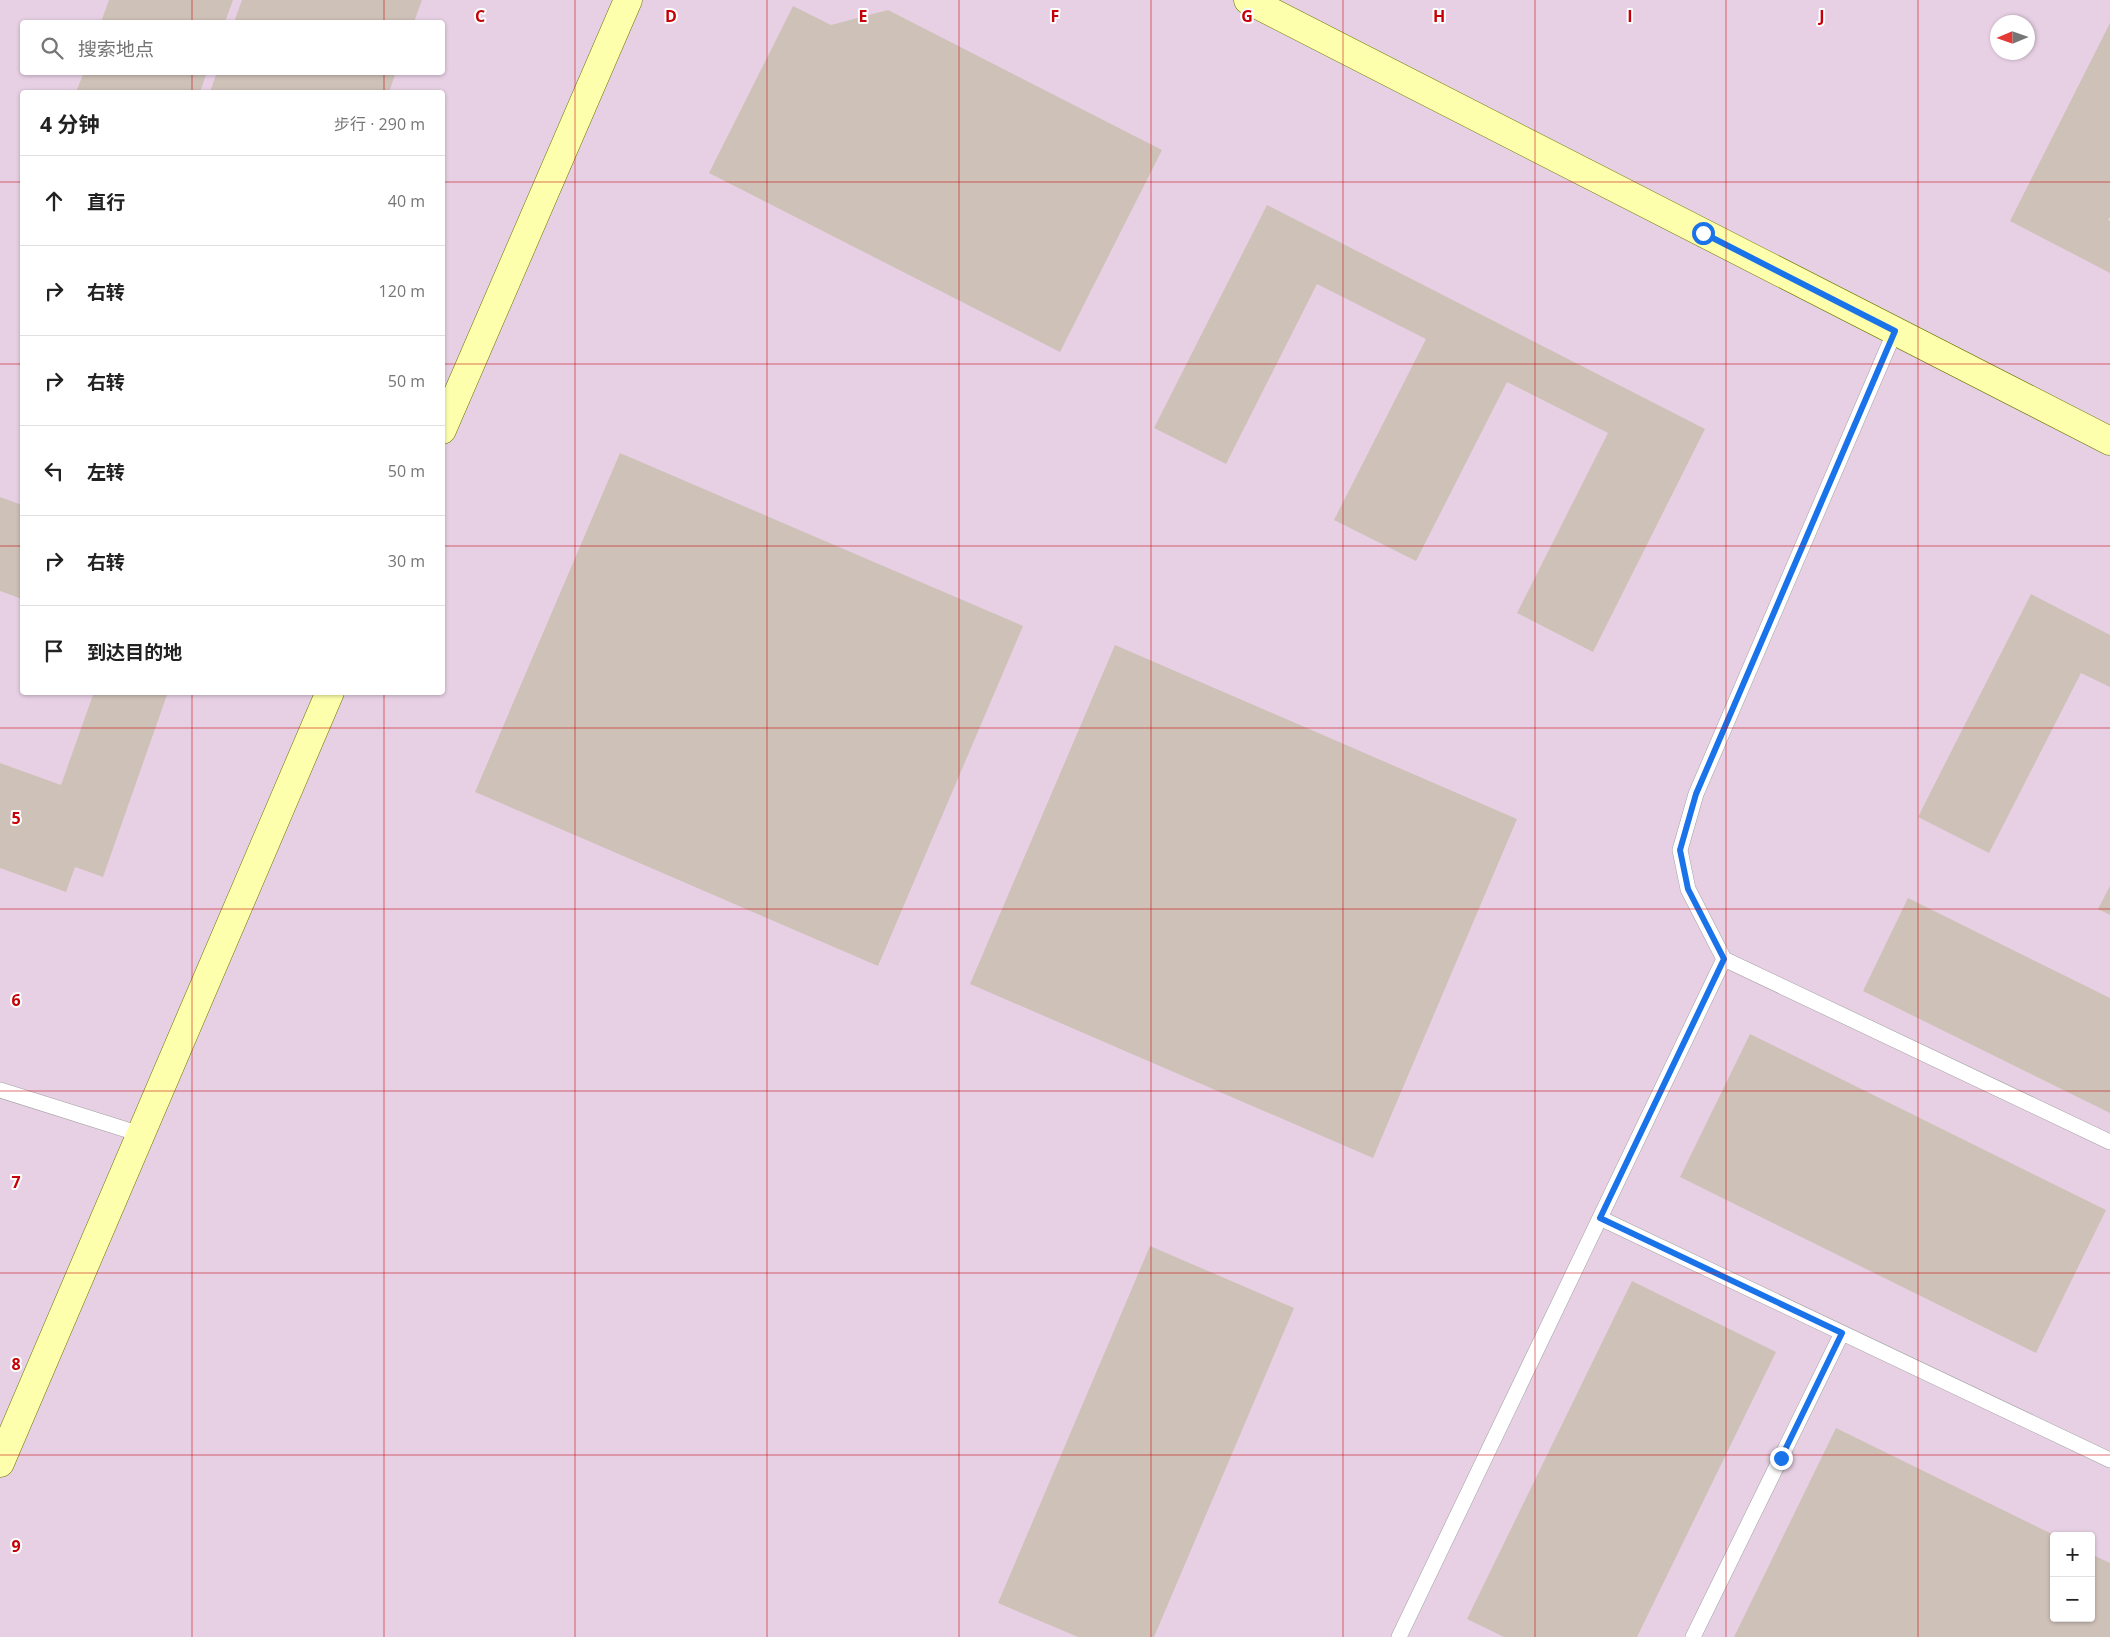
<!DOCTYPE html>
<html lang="zh">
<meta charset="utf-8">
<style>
body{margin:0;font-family:"Open Sans","Noto Sans SC",sans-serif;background:#f2f2f2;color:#222}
.controls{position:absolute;right:15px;bottom:15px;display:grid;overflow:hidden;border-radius:5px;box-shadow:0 1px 4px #0004}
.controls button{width:45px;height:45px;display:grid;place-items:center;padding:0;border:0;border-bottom:1px solid #e0e0e0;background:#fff;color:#222;font:25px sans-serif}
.compass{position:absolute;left:1990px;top:15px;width:45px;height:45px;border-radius:50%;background:#fff;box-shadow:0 1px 4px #0004;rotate:268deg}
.stop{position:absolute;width:15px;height:15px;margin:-11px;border:4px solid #1a73e8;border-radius:50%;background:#fff}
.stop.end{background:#1a73e8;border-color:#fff;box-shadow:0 1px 5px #0008}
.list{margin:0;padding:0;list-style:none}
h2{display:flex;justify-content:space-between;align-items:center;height:65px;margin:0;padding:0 20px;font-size:21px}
h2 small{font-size:16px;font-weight:400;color:#767676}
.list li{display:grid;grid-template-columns:32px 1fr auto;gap:15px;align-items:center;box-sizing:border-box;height:90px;padding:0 20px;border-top:1px solid #e0e0e0}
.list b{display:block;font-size:19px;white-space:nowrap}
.list em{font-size:16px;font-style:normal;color:#767676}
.icon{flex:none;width:28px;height:28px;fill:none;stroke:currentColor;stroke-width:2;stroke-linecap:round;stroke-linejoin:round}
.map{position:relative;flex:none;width:2110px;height:1637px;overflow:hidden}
.search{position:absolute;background:#fff;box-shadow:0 1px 4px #0004;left:20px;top:20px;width:425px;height:55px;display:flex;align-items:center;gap:12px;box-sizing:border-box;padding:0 18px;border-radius:5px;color:#767676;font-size:19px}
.panel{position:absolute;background:#fff;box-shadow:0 1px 4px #0004;left:20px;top:90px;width:425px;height:605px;border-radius:5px}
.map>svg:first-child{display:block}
.industrial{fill:#e7d0e4;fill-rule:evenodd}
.building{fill:#cec1b8}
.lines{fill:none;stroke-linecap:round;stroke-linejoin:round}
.lane-casing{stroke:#a2a2a2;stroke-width:16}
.secondary-casing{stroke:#6a7400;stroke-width:29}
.lane{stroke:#fff;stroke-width:15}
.secondary{stroke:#fdffac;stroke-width:28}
.route{stroke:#1a73e8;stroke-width:6}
.grid{fill:none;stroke:#c60006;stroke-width:1;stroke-opacity:0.55}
.grid-label{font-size:16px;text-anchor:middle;font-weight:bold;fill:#c60006;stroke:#fff;stroke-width:4;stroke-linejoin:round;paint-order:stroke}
</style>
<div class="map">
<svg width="2110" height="1637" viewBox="0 0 2110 1637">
<rect width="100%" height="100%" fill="#eee8df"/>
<path class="industrial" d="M0,0H2110V1637H0ZM22,22H442V72H22ZM1998,22H2028V52H1998ZM22,92H442V692H22ZM2054,1536H2091V1618H2054Z"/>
<path class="building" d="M109,0H233L225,22H101Z
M242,0H422L414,22H234Z
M793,6L831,25L888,10L1162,150L1060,352L709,173Z
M2110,23V217L2108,220L2110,221V273L2010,221Z
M84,72H207L200,92H76Z
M217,72H396L389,92H210Z
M1267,205L1705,429L1593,652L1517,613L1608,433L1507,382L1416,561L1334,520L1426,339L1317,284L1226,464L1154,428Z
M620,453L1023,626L878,966L475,792Z
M0,497L22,505V599L0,591Z
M2031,594L2110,635V687L2081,673L1989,853L1918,817Z
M1115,645L1517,819L1373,1158L970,984Z
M94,692H168L103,877L75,867L66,892L0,868V763L61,785Z
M2110,886V915L2098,909Z
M1908,898L2110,998V1113L1863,991Z
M1750,1034L2106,1210L2036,1353L1680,1177Z
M1150,1246L1294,1308L1154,1637H1078L998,1603Z
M1632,1281L1776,1352L1637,1637H1504L1467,1619Z
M1836,1428L2054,1535V1618H2091V1554L2110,1563V1637H1734Z"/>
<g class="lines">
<defs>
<path id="lane" d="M1895,331L1696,794L1680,850L1688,889L1724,959L2110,1142
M0,1090L140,1134
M1600,1218L2110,1460
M1399,1637L1724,959
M1693,1637L1842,1333"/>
<path id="secondary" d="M1248,0L2110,441
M442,430L628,0
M0,1463L330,692"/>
</defs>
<use href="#lane" class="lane-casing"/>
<use href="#secondary" class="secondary-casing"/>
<use href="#lane" class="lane"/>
<use href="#secondary" class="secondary"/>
</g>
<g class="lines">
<path class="route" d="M1703,233L1895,331L1696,794L1680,850L1688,889L1724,959L1600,1218L1842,1333L1781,1458"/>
</g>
<path class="grid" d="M192,0V22M384,0V22M575,0V1637M767,0V1637M959,0V1637M1151,0V1637M1343,0V1637M1535,0V1637M1726,0V1637M1918,0V1637M192,72V92M384,72V92M0,182H22M442,182H2110M0,364H22M442,364H2110M0,546H22M442,546H2110M192,692V1637M384,692V1637M0,728H2110M0,909H2110M0,1091H2110M0,1273H2110M0,1455H2110"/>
<g class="grid-label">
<text x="480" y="22">C</text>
<text x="671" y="22">D</text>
<text x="863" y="22">E</text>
<text x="1055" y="22">F</text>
<text x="1247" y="22">G</text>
<text x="1439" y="22">H</text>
<text x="1630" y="22">I</text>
<text x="1822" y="22">J</text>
<text x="16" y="824">5</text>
<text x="16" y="1006">6</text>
<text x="16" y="1188">7</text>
<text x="16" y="1370">8</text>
<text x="16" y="1552">9</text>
</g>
</svg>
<div class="controls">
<button>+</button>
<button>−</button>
</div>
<svg class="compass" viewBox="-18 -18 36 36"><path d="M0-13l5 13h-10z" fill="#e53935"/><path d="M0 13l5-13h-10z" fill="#767676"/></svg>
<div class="stop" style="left:1703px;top:233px"></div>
<div class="stop end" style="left:1781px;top:1458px"></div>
<div class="search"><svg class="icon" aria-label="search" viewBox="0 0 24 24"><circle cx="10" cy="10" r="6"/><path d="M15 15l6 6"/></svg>搜索地点</div>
<section class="panel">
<h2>4 分钟<small>步行 · 290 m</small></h2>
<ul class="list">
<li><svg class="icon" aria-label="ahead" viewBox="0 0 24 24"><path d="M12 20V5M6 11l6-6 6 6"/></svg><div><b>直行</b></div><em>40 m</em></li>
<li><svg class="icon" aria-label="right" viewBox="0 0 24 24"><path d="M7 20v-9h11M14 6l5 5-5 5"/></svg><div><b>右转</b></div><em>120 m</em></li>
<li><svg class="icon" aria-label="right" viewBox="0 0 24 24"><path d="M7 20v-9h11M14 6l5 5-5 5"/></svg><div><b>右转</b></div><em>50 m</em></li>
<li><svg class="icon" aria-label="left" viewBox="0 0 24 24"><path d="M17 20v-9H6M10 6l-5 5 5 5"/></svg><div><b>左转</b></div><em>50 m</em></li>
<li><svg class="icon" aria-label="right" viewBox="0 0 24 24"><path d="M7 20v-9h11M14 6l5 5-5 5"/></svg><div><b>右转</b></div><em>30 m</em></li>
<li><svg class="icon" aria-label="arrive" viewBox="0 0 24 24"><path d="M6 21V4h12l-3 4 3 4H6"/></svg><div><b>到达目的地</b></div></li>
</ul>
</section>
</div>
